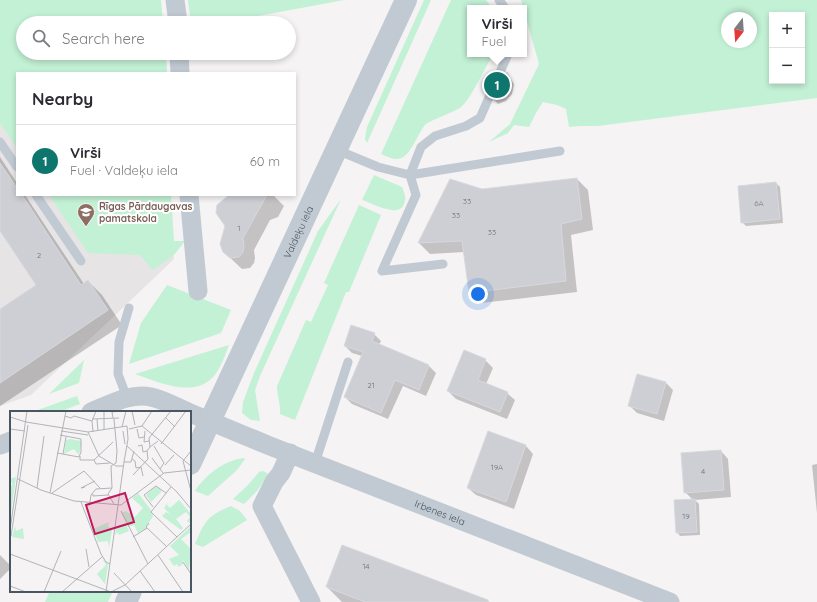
<!DOCTYPE html>
<meta charset="utf-8">
<style>
body{margin:0;font-family:Quicksand,sans-serif;background:#f7f7f7;color:#2b2b33}
.controls{position:absolute;right:12px;top:12px;display:grid;overflow:hidden;border-radius:0px;box-shadow:0 2px 6px #0003}
.controls button{width:36px;height:36px;display:grid;place-items:center;padding:0;border:0;border-bottom:1px solid #e1e1e2;background:#fff;color:#2b2b33;font:20px sans-serif}
.compass{position:absolute;left:721px;top:12px;width:36px;height:36px;border-radius:50%;background:#fff;box-shadow:0 2px 6px #0003;rotate:197deg}
.you{position:absolute;left:478px;top:294px;width:14px;height:14px;margin:-10px;border:3px solid #fff;border-radius:50%;background:#1a73e8;box-shadow:0 0 0 6px #1a73e833}
.badge{display:grid;place-items:center;width:26px;height:26px;border-radius:50%;background:#0f766e;color:#fff;font-size:13px;font-weight:700}
.pin{position:absolute;translate:-50% -50%;border:2px solid #fff;box-shadow:0 1px 4px #0006}
.popup{position:absolute;left:467px;top:5px;width:60px;height:52px;box-sizing:border-box;display:grid;place-content:center;border-radius:0px;background:#fff;filter:drop-shadow(0 1px 3px #0005);font-size:13px;white-space:nowrap;color:#7c7c81}
.popup b{font-size:15px;color:#2b2b33}
.popup::after{content:'';position:absolute;left:50%;top:100%;margin-left:-8px;border:8px solid transparent;border-top-color:#fff}
.list{margin:0;padding:0;list-style:none}
h2{display:flex;justify-content:space-between;align-items:center;height:52px;margin:0;padding:0 16px;font-size:17px}
h2 small{font-size:13px;font-weight:400;color:#7c7c81}
.list li{display:grid;grid-template-columns:26px 1fr auto;gap:12px;align-items:center;box-sizing:border-box;height:72px;padding:0 16px;border-top:1px solid #e1e1e2}
.list b{display:block;font-size:15px;white-space:nowrap}
.list p{margin:0;font-size:13px;white-space:nowrap;color:#7c7c81}
.list em{font-size:13px;font-style:normal;color:#7c7c81}
.icon{flex:none;width:22px;height:22px;fill:none;stroke:currentColor;stroke-width:2;stroke-linecap:round;stroke-linejoin:round}
.map{position:relative;flex:none;width:817px;height:602px;overflow:hidden}
.search{position:absolute;background:#fff;box-shadow:0 2px 6px #0003;left:16px;top:16px;width:280px;height:44px;display:flex;align-items:center;gap:10px;box-sizing:border-box;padding:0 14px;border-radius:22px;color:#7c7c81;font-size:15px}
.panel{position:absolute;background:#fff;box-shadow:0 2px 6px #0003;left:16px;top:72px;width:280px;height:124px;border-radius:0px}
.map>svg:first-child{display:block}
.education{fill:#e6e4e5}
.green{fill:#c3f1d5;fill-rule:evenodd}
.shadow{fill:#0003;fill-rule:evenodd}
.building{fill:#cdcfd5;stroke:#d7d9de}
.lines{fill:none;stroke-linecap:round;stroke-linejoin:round}
.service{stroke:#c1cad2;stroke-width:9}
.minor{stroke:#c1cad2;stroke-width:19}
.tertiary{stroke:#c1cad2;stroke-width:22}
.labels{text-anchor:middle;stroke-width:4;stroke-linejoin:round;paint-order:stroke}
.number-label{font-size:8px;fill:#6b747e}
.education-label{font-size:10px;font-weight:bold;fill:#785e54;stroke:#fff;text-anchor:start}
.street-label{font-size:10px;fill:#4a5661;stroke:#fff}
.inset-road{fill:none;stroke:#b1b4b9;stroke-width:1}
.view{fill:#c2185b;fill-opacity:0.15;stroke:#c2185b;stroke-width:2}
.inset-edge{fill:none;stroke:#4a5661;stroke-width:2}
</style>
<div class="map">
<svg width="817" height="602" viewBox="0 0 817 602">
<rect width="100%" height="100%" fill="#f5f3f3"/>
<path class="education" d="M0,0L23,23V53L17,73V195H168L174,259L31,395L0,406Z"/>
<path class="green" d="M0,0H161L163,23H23V53H166L167,73H17V148L0,123Z
M188,0H344L220,23H191Z
M424,0H431L367,143L365,139L367,127Z
M451,0H486L492,8H470V54H493C486,66 471,99 461,107C453,113 430,120 425,125C417,134 410,160 396,159C392,159 386,156 381,154Z
M521,0H817V98L598,126H579L569,127L566,109L557,105L543,102L536,113L529,127L514,125L508,133L489,142L510,124L539,64ZM772,15H802V81H772ZM727,18H751V42H727Z
M374,175L402,187C405,194 407,199 403,206C396,217 372,203 362,200Z
M49,195H171L174,241H185L174,255L153,270L140,255L88,253Z
M341,199L260,376L255,390L260,421L251,420L242,413L243,402L254,373L318,231Z
M359,205L381,215L349,292H346L295,420L280,414C281,405 277,396 277,386L306,320L311,322L328,285L324,283Z
M167,285L231,310L221,333L129,364L141,323Z
M229,345C225,356 221,367 214,376C194,399 158,382 135,374Z
M84,360L79,383L49,394Z
M77,396L80,404L59,412H32Z
M244,458L245,459L237,470L208,496L195,491C205,475 225,460 244,458Z
M263,471L269,474L257,491L244,504L233,499L248,485L259,472Z
M231,506L240,511L247,520L203,547L195,544C205,521 207,516 231,506Z
M50,591H113L108,602H45Z"/>
<path class="shadow" d="M494,73L497,76L489,94L486,91V85L487,80Z
M507,73L514,84L512,94L506,101L498,104L495,101ZM506,95L507,97L500,100V97Z
M0,157L17,183V195H25L84,284L88,281L102,295L122,325L0,406V310L37,285L0,229Z
M577,179L588,190L593,230L571,235L577,292L481,303L470,292L464,252L430,254L419,243Z
M776,183L780,187L783,223L746,226L742,222Z
M229,195H273L284,206L278,217L270,220L254,250L255,258L254,263L250,268L242,269L224,252Z
M374,334L381,341L379,345L429,366L436,373L426,396L403,386L388,419L352,404L345,397L362,356L352,353L345,346Z
M485,360L493,368L486,384L507,393L515,400L507,419L456,399L448,391Z
M665,382L673,390L664,421L637,413L630,406Z
M488,433L526,446L533,454L514,509L476,495L468,488Z
M721,451L728,459L731,497L695,500L699,504L700,535L680,536L677,532L693,500L685,492Z
M817,464V513L812,465Z
M343,546L490,602H342L327,587Z
M0,555L11,566V568L0,579Z"/>
<path class="building" d="M507,72L511,80L509,90L502,98L494,101Z
M0,163L17,188V195H22L81,285L88,280L108,310L0,383V309L36,285L0,231Z
M577,178L582,219L561,224L566,281L469,293L462,241L418,243L450,179L482,189Z
M776,182L780,219L741,223L738,186Z
M229,195H267L243,238L244,246L243,252L239,257L230,258L223,252L220,244L225,226L216,213L217,205Z
M351,325L375,333L372,341L429,365L419,390L395,380L381,413L344,397L363,352L344,346Z
M464,350L486,359L478,380L508,392L500,412L447,391Z
M637,374L666,382L657,414L628,406Z
M488,431L526,445L506,502L467,488Z
M721,450L724,490L684,493L681,453Z
M695,499L697,532L676,533L674,500Z
M342,545L488,600V602H365L326,587Z"/>
<g class="lines">
<path class="service" d="M499,0L505,8
M0,142L17,167
M337,150L378,167L410,175L560,151
M36,195L81,261
M443,264L382,271L416,195L410,175L421,147L435,136L466,126L480,118L508,54
M127,398L118,374L119,342L129,308
M315,463L348,362"/>
<g class="minor">
<path d="M175,0L178,23"/>
<path d="M179,53L180,73"/>
<path d="M189,195L198,291"/>
<path d="M91,412C109,405 131,392 151,397C164,400 176,407 188,412"/>
<path id="s1" d="M190,413L270,446L670,602"/>
<path d="M0,445L11,441"/>
<path d="M290,453L281,473L274,482L262,506L311,602"/>
</g>
<g class="tertiary">
<path id="s2" d="M190,464L406,0"/>
<path d="M126,602L131,591"/>
</g>
</g>
<defs>
<symbol id="school-pin" viewBox="-11 -11 22 30"><path d="M0 17L-7.5 6A9.5 9.5 0 1 1 7.5 6Z" fill="#8d6e63" stroke="#fff"/><path d="M0-5L7-2L0 1L-7-2ZM-4 1L0 2.5L4 1V4Q0 6-4 4Z" fill="#fff"/></symbol>
</defs>
<g fill-rule="evenodd">
<use href="#school-pin" x="76" y="202" width="20" height="27"/>
</g>
<g class="labels">
<g class="number-label">
<text x="467" y="204">33</text>
<text x="759" y="206">6A</text>
<text x="456" y="218">33</text>
<text x="239" y="231">1</text>
<text x="492" y="235">33</text>
<text x="39" y="258">2</text>
<text x="371" y="388">21</text>
<text x="497" y="470">19A</text>
<text x="703" y="474">4</text>
<text x="686" y="519">19</text>
<text x="366" y="569">14</text>
</g>
<g class="education-label">
<text x="99" y="210">Rīgas Pārdaugavas<tspan x="99" dy="12">pamatskola</tspan></text>
</g>
<g class="street-label">
<text dy="4" stroke="none"><textPath href="#s2" startOffset="256">Valdeķu iela</textPath></text>
<text dy="4" stroke="none"><textPath href="#s1" startOffset="269">Irbenes iela</textPath></text>
</g>
</g>
<g transform="translate(10 411)">
<rect width="181" height="181" fill="#f5f3f3"/>
<path d="M60,28L72,30L69,44L64,38L54,43L56,29ZM6,66L1,102L0,103V75L3,74L0,68ZM146,75L152,80L141,91L136,84ZM128,82L141,99L143,105L135,118L128,122L124,114L118,116L112,102L116,100L125,106L133,97L122,87ZM169,89L181,103V110L179,112L177,110L180,106L176,101L166,108L173,117L171,119L152,105L156,101L161,104L154,97L158,91L157,94L160,97ZM99,111L98,115L102,119L99,137L98,130L88,131L83,118ZM115,112L119,120L109,124L107,121L105,125L106,116ZM5,115L6,120L13,117L14,128L2,126ZM181,115V121L171,128L181,138L179,159L173,149V153L169,156L167,153L164,155L159,148L169,144L160,135ZM92,147L98,153L95,173L87,163L96,154Z" fill="#c3f1d5"/>
<path class="inset-road" d="M94,0V19M122,0L125,14M55,5L61,7L64,5L82,10M0,6L16,11L78,21L117,15L118,28L114,51M103,7L102,1L109,0M156,7L165,16M82,8L109,7M87,8L88,20M132,15L181,55M112,16L116,0M0,18L15,20M119,18L132,15L142,0M127,18L129,27L134,26M51,20L78,24M113,20L115,33M135,20L134,31L139,30M78,21L89,45L106,55H113M83,21L82,10L86,0M151,33L176,0M117,35L167,81L181,98M128,35L132,34L133,41L137,40M144,35L154,52L150,58M140,36L139,27L161,0M47,42L69,46L71,41V28L50,24M53,43L56,26M70,45V49H84L103,31M142,47L153,62M122,48L125,50L126,57L131,56L133,65M84,49L86,53L100,52M173,50L181,80M173,50L181,40M114,51H121L124,40M155,54L164,44M123,64L138,48L137,40L140,36L148,30M8,68L31,79L64,90L111,94L154,62L181,59M75,76L71,77L85,70M161,76L141,101L167,126M27,77L34,25M102,77L98,83L104,93M40,82L56,0M42,82L74,60L90,77M83,83V85L98,84M71,91L91,143L96,151L100,153M80,91L81,84L86,78L102,77L101,55L106,52L107,40L104,8M143,96L134,84L146,75L156,82M111,100L138,153M139,112L136,116L156,135M0,119L17,0M1,125L18,14M123,126L137,117M76,138L79,156M0,143L101,181L115,174L181,113M148,144L173,181M173,151L181,163M130,160L145,181M104,162L122,181M0,175L16,181M34,181L51,140M52,181L92,146M96,181L114,51"/>
<path class="view" d="M115,82L124,111L85,123L76,94Z"/>
<rect width="181" height="181" class="inset-edge"/>
</g>
</svg>
<div class="controls">
<button>+</button>
<button>−</button>
</div>
<svg class="compass" viewBox="-18 -18 36 36"><path d="M0-13l5 13h-10z" fill="#e53935"/><path d="M0 13l5-13h-10z" fill="#7c7c81"/></svg>
<div class="you"></div>
<div class="pin badge" style="left:497px;top:85px">1</div>
<div class="popup"><b>Virši</b>Fuel</div>
<div class="search"><svg class="icon" aria-label="search" viewBox="0 0 24 24"><circle cx="10" cy="10" r="6"/><path d="M15 15l6 6"/></svg>Search here</div>
<section class="panel">
<h2>Nearby<small></small></h2>
<ul class="list">
<li><span class="badge">1</span><div><b>Virši</b><p>Fuel · Valdeķu iela</p></div><em>60 m</em></li>
</ul>
</section>
</div>
